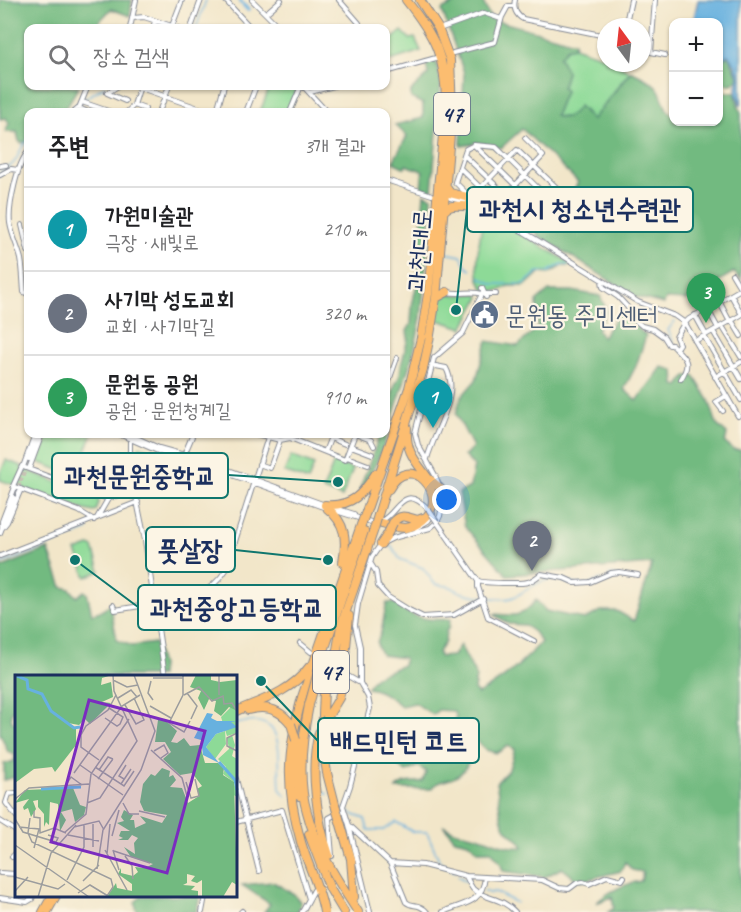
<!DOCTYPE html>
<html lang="ko">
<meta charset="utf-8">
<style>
body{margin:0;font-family:Caveat,"Poor Story",sans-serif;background:#f6f6f6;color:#202124}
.controls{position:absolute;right:18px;top:18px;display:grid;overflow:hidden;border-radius:12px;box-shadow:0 2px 4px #0004}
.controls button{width:54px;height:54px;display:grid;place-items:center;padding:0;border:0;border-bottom:2px solid #e0e0e0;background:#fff;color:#202124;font:30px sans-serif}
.compass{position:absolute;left:597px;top:18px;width:54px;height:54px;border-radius:50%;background:#fff;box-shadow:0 2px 4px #0004;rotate:345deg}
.you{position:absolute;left:447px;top:500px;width:21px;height:21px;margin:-15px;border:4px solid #fff;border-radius:50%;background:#1a73e8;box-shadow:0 0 0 9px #1a73e833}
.badge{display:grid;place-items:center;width:39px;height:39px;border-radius:50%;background:#b5179e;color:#fff;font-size:20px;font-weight:700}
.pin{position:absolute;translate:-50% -50px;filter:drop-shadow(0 2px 3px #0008)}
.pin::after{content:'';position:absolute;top:32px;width:21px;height:18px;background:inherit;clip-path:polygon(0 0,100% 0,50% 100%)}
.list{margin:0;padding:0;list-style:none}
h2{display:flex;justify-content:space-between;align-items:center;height:78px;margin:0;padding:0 24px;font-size:26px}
h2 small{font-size:20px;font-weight:400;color:#757577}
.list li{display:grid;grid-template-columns:39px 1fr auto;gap:18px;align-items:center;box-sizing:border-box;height:84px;padding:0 24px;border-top:2px solid #e0e0e0}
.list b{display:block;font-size:22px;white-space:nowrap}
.list p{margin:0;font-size:20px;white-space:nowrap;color:#757577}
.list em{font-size:20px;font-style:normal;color:#757577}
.icon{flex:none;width:33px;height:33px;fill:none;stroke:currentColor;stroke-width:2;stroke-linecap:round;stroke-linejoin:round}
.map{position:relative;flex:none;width:741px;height:912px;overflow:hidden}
.search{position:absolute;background:#fff;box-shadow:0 2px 4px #0004;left:24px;top:24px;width:366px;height:66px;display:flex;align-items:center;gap:15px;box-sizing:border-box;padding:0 21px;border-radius:12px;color:#757577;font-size:22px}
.panel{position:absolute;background:#fff;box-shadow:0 2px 4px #0004;left:24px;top:108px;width:366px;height:330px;border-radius:12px}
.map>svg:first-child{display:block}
.green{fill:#8dda97;stroke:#54847a;stroke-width:1.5}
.forest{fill:#72ba80;stroke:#46746f;stroke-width:1.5}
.water{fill:#67b1df;stroke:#41709e;stroke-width:1.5}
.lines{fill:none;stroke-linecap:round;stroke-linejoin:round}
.stream{stroke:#67b1df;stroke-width:1.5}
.river{stroke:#67b1df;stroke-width:4}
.minor-tunnel{stroke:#c7c1b4;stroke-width:4;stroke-dasharray:4 2;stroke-linecap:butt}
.minor-casing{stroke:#868a94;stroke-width:6}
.major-casing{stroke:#868a94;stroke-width:8}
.highway-casing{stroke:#868a94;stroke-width:10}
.minor{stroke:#fff;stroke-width:4}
.major{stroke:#fcbd6f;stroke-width:6}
.highway{stroke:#fcbd6f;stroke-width:8}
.minor-bridge-casing{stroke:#868a94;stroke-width:6;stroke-linecap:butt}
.highway-bridge-casing{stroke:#868a94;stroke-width:10;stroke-linecap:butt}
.minor-bridge{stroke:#fff;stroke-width:4}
.highway-bridge{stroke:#fcbd6f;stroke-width:8}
.labels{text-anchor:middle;stroke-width:4.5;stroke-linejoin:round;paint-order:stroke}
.shield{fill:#fcf5e5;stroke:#5e6a86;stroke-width:1.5}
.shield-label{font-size:24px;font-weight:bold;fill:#1b2f5e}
.street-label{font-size:26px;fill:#1b2f5e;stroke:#fcf5e5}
.service-label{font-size:26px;fill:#4e5e75;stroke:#fcf5e5;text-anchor:start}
.inset-river{fill:none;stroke:#67b1df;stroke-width:3}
.inset-road{fill:none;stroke:#9c9d9e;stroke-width:1.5}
.view{fill:#7b2cbf;fill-opacity:0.15;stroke:#7b2cbf;stroke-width:3}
.inset-edge{fill:none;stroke:#1b2f5e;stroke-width:3}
.leader{fill:none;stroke:#0f766e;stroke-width:2}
.callout-dot{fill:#0f766e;stroke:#fcf5e5;stroke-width:2}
.callout{fill:#fcf5e5;stroke:#0f766e;stroke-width:2}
.callout-label{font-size:27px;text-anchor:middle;font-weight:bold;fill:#1b2f5e}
</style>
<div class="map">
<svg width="741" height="912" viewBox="0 0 741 912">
<rect width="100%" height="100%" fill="#fcf5e5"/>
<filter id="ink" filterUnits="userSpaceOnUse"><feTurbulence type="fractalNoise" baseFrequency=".0167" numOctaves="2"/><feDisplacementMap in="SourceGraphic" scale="12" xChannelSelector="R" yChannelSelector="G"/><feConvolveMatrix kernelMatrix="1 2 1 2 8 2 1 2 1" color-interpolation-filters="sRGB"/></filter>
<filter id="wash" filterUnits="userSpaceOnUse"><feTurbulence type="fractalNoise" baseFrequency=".008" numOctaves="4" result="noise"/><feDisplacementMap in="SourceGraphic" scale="24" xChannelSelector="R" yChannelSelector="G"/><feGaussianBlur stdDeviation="1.35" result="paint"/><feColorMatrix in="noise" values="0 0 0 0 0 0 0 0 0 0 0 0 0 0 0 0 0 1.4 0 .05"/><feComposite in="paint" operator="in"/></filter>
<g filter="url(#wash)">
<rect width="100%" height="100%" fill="#f2e6c9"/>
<path class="green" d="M402,31L410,39L415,38L421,51L390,61L386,55V44Z
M574,47L606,58V63H614L630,71L592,120L584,109L569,118L555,116L565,91L562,89L567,72L559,57L567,48Z
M270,86H294L297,90L289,112H260Z
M490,213L510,227L572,264L569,266H562L549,274L539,273L525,286H508L501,290L488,292C470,281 480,242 482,223L486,216Z
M441,293L458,295L477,294L480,297L463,328L438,320Z
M50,434H93L75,476L38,462Z
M141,446L154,453L141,490L133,455L134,452Z
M291,456L314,465L308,481L284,472Z
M6,460L22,466L21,468L97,498L99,502L97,509L94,512L85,510L0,480V473Z
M334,462L353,469L342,497L323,490Z
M89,546L93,547L100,571L86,577L76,551Z"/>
<path class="forest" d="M0,0H132L130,16L111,9L97,24L100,28H28V86H79L67,106L61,112H28V141L21,143L19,141L17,132H5L9,124L6,118L0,119Z
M461,0H482L491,19L575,42L574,47L567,48L559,57L567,72L562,88L565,91L555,116C568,120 571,116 579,106L592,120L631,71C639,76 654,81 659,90C664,99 664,110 673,115L674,122H718L719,91L737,93L736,97L741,114V280L734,272L687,300L666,299L664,304L636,297L536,234L568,201L578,182L522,129L501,148L477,143L461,146L464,73L442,10Z
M726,57H729L739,78L732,84H719V62Z
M436,60L441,83L432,190L421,187L423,171L406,165L405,168L393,162L407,136L395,125L423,118V104L411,98V91L428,75L426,63Z
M424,194L432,197L421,318L414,351L383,448L368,480L359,491L380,434H386V418L394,387L400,375L401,366L408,338L407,331L411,324L412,305L417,283Z
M549,291H572L600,296L607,311L597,330L602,337L621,312L646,336L636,366L624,389L637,401L662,367L674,370L675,385L679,386L686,376H694L709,400L717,425L727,434L725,443L734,450H741V912H608L614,908L612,897L596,903C609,891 624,884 641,881L643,872L632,870L625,862L621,871L585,880L576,879L562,868L545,877L503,871L500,862L491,851H478L468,842L455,839L443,825C459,835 463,832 480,837C496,842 507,849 523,847C518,837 513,837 507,830C498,819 500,796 496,783L509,769L515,749L508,746L497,753L486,750L470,734L465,742L471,747C471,758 467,770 457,776C447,783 440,778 431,789H396C404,779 413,784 423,781L426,772L418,766L406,772C387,758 389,748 400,728L418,723L444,734L450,732L456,716L453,711L438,710L433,715L415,703L401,706C391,697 380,689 366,688L376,676L403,665L404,658L382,655C372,639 380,641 382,628C384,619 384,612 387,603H394C411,618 427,621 450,619L449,628L446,631L445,642L438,652L440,657L453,656L460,645L476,676L474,690L478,694C503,680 523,664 541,642L534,632L524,625L509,624L493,614C514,616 522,618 536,600L546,611L569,616L585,619L601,611H617L634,621L652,564L507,575L465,527L459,493L470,487L474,466L464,456L473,447L456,414L461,397L476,380L487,341L518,346L538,327L537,301Z
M48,549L62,587L70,589L77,597L84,591L87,593L92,614L103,610L110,604L117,640L132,646L155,643L161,665L160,676H77L73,675L72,676H16V708L11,713L12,722L16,723V777L4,780V764L14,761L15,755L8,752L0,733V568Z
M273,882L294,894L301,903L298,912H264L270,904L242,885Z
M142,896H200L196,912H137L135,902Z"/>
<path class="water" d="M698,0H741V106L736,92L739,77L735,65L728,55L719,61L718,22H693Z"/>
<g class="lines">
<path class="stream" d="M196,28L206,0
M84,99L105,86
M68,112L80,101
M0,171C24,163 16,147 28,141
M446,253L461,256L467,267L471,270
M480,277L492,284H524L538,272H548L562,264L568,265
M634,313L651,311
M674,344L668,330L675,321
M387,544L392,547L400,559L423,568L434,583C439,586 443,585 448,586C453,587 456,590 460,592C470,595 502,601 511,598C521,595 536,582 543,581C564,575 577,594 601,579
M0,564L88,530
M608,576L612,575L628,579
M236,724C289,710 277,756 280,789L286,796
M319,791H323L328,794
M345,809L354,815L365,819L368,830H384L396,822L413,832H427L439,860L455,872
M458,876L466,881
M484,891L489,893L495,892L517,903"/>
<path class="river" d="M239,0L248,10"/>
</g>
</g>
<g filter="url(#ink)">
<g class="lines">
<path class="minor-tunnel" d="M14,498L29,459"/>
<defs>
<path id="minor" d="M225,0L251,28
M252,0L280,28
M339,0L359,23L360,28
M515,0C513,8 516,15 523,19L606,36
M655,0L651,52L665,55
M266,13L281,0
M133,18L144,17L178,28
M172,26L182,0
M625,27L631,0
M130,28L136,0
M153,28L155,21
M191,28L201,0
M439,29L484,13L501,19
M453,53L495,42L502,17L508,6H514
M386,72L436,58
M118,86L107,93L125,101
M135,86L210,112L218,107L224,86
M303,86L327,112
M310,92L334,86
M82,102L111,112
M134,105L145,109
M79,108L88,112
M74,112L79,108L88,86
M127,112L134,105L140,86
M159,112L169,86
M246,112L256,86
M290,112L301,86
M474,145L466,149L455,182L471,198L517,150L557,188L558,197L524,232
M474,145L496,147L552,202
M475,146L543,212
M28,152C17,164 8,207 10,223C12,236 18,247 21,259C23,270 23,281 24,292L28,294
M464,155L534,222
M0,166L6,165
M460,168L520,226L519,229
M0,175L11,169L18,170
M386,180L432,195
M450,198L470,203
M477,205C496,212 507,224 524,232L638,302L675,316L685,323L738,416
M492,210L543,156L525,138
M22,225L28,251
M732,274L741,289
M602,280L603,287L618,297L631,311L636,321L642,326L653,329L664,337L669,345H672C685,358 692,361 681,379
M482,288L486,297
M448,292C460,295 472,290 482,294
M731,295L741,313
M719,301L730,322
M707,308L718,328
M695,315L706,335
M732,321L741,336
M722,326L741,357
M713,331L741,379
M704,336L741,400
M695,341L741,315
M676,348L679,344L676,337L683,325L689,319L741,289
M715,377L741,362
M386,385L387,386L397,358
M386,401L388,402
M723,411L716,402L726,396
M386,424L389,425
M35,434L23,467L108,499
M119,434L160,452L201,464L326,508
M128,434L159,448L198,459L325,505
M256,434L280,440L290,438L345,460L355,434
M355,434L371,440L374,446
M130,438V467L145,540L165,676
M330,438L345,444
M351,446L372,454
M325,452L332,434
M184,455L193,434
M347,457L368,465
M29,459L38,434
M427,459C434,432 461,395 446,368L431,365
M259,464L270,468L280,440
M29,469L42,434
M13,486L22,466
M332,507L354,514
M333,510L374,523
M97,518L108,499L134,489
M381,521C398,514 402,482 428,509
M437,522L478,581V587L488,617L534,641
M3,527L7,522L21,489
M2,528V521L15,487L79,511L94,520
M416,528L428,521L433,514
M0,533L14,498
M0,556L138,502
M371,564L376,572L378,586L388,597L409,610L423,617L454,615L483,599
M478,581C484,583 521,584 528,582C532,581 537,577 541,574L564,578L575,583L590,582L611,573L619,572L638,575
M113,605L115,610L153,604
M155,616C180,606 212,593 226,570L269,434
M300,643L311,652
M339,667L341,672L360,683
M236,779L259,871
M16,793L9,794L6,803L16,816
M0,821L16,831
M236,822L282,810L309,899
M349,825L370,912
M332,856L329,818L344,810
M12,857L16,853
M390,863L423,865L466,876L542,880L559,888L569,889L577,883L583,882L589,884L607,876L622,880L624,877
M0,873L16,874
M466,876C468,880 470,885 473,889C486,900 502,897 515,912
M0,898L27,902L32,899L33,896
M202,912L205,896
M241,912L242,911
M302,912L314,890
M427,912C418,902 413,908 406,902L390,863L349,825L343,806L350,786L370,708L368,697L360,683V647L355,625L358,604L372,557L381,544L393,538L430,528L437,522L440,516L443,500L440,488L435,475L418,445L415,433L434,358L463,333L482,294H496
M443,912C462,903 482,905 485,877"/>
<path id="major" d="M42,912L51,896
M48,912L57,896"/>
<path id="highway" d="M446,187L450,193L471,198L470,203
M444,211C452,201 466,209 477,205
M436,298L447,292
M407,428C405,453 417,462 430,481
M428,478L440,488
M325,505C352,507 363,494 376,473
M327,508C346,523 347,540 343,562
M366,512L409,388L421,338L428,294L446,104C446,57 434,35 406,0
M378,515L423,369L429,341L436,298L452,111L450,60L438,28L420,0
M378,522C387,524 397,528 406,528C413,527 418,524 423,520C452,497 410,449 389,489
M393,523C401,512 408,518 418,520L423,518
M381,544L387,535
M323,654L364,531
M344,667L349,616
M309,705C302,739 297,779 307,812C316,848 338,881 358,912
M248,710C266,705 280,709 291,724
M236,711C263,700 292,691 310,666
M327,718L339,698L344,677
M319,733C309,768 317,821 329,855
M296,740L299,796
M336,808L327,773L322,740L324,690L334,667L341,626L374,529
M339,818L351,859L354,897
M309,834L330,889L344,912
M324,912C320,888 308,866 301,842C285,786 287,753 302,697L361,525"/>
</defs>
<use href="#minor" class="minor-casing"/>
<use href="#major" class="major-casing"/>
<use href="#highway" class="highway-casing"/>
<use href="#minor" class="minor"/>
<use href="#major" class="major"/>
<use href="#highway" class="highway"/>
<defs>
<path id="minor-bridge" d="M428,509L437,522"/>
<path id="highway-bridge" d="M361,525L366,512
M374,529L378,515
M387,535L393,523
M344,677V667
M309,705L323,654
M291,724L296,740
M319,733L327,718
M336,808L339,818"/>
</defs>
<use href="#minor-bridge" class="minor-bridge-casing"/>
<use href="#highway-bridge" class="highway-bridge-casing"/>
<use href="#minor-bridge" class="minor-bridge"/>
<use href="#highway-bridge" class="highway-bridge"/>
</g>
</g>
<defs>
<symbol id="civic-disc" viewBox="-11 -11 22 22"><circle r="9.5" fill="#5c6f8a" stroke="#fcf5e5"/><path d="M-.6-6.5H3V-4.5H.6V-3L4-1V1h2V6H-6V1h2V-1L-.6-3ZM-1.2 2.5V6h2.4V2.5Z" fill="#fff"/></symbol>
</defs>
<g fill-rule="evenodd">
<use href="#civic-disc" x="468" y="298" width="33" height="33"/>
</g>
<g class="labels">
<g class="shield">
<rect x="434" y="93" width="36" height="42" rx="4.5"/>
<rect x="313" y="651" width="36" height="42" rx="4.5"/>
</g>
<g class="shield-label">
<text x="452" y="122">47</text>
<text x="331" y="680">47</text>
</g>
<g class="street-label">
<text transform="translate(419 250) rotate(-85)" y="9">과천대로</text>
</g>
<g class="service-label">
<text x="505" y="324">문원동 주민센터</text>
</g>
</g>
<g transform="translate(15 675)">
<rect width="222" height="222" fill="#f2e6c9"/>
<path d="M216,32L222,36V58L212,61L206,42ZM210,56L211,69L200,84L191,72L201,59ZM217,60L220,70L217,81L222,84V122L217,119L220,108L208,99L211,92L203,84L214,74L212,63Z" fill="#8dda97"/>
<path d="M0,0H97L87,3L86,10L96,7L98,22L87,27L96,28L75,49L70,44L64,50L53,48L61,54V70L40,97L37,92L19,94L0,108ZM181,0H196V5L205,7L222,5V36L214,32L206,41L199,36L201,26L194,24L189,35L183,23L186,16L175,12ZM149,44L162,56L156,67L162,68L169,63L175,71L185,70L190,88H203L209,93L208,100L219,107L222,210L217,207L208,222H187V205L182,208L176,206L180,201L172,199V208L168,210L180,211L176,215L183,216V222H92L101,208L102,213L117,216V209L103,199L106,193V198L118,201L123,197L120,192L130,193L138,189L116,182L109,172L120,179L119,168L123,163L117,160L113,165H103L108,163L104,161L106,156H115L102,148L109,146L106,142L109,135L118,140L115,145H119L120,153L131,148L125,141L147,148L152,140L129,136L125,127L128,109L136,99L140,101L147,93L155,96L154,102L158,100L161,105L155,112L167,113L173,128L184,121L182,114L187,111L177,98L165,100L148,84L156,77L150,67H140L143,45ZM58,113L65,130L71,132L69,140L60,147L57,134L46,137L51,145L45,156L43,129L35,127L34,150L31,147L29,152V139L23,132V125L18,126L21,134L16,142L13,133L9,135L8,132L14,124L0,128L10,115Z" fill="#72ba80"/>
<path d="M192,38L198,39L196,43L202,46H222L216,47L222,52L201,59L191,72L204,88L188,80L186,65L179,63Z" fill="#67b1df"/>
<path class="inset-river" d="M0,0L12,5L13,14L27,19L36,36L59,53L65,52M204,87L220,105L222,115M26,114L66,112"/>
<path class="inset-road" d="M168,0V20L154,48L169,57L175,46M138,3H168M98,5L112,12L123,10M136,6L133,18L138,25M172,18L182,31L176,44M169,20L184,12L197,26L208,21L209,29L217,28L222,36M204,20V0M103,23L116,15L122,22M110,30L121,49L129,45L119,23M135,31L156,43M90,43L102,51L105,49L108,42L94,33M222,58L212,63V71L222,76M136,75L167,103L172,121M139,76L149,70L153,78L146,83M84,85L66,72V60L71,51L93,35L101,20M65,90L108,120M80,92L109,111L119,96M84,95L93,82L98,84M59,98L107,31L125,20M83,104L98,84M109,104L104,101L111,90M171,107L176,123L184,121L180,104M52,108L56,102L67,110M106,109L116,94M0,124L14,113L74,109M72,128L85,123L122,66L99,16L98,0M108,128L114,139H124M19,136V142L25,143V158L39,153L51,158M124,136L150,142M15,143L13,158L17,167L96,204L98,212L92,221M0,144L8,157L41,167L43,163L33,160M4,152L24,154L19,173M59,152L84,146L89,155M49,158L71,139L76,99L114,44M53,160L84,166M97,161L104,135M0,170L74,222M78,172V149M90,175L112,215M98,175L104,195M99,176L135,188M92,179L95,149M110,181L117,191L118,204M82,194L88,155L126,95L140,56L119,0M0,202L43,214L50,209M52,205L69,172V149M68,206L84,190M0,216L13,202M63,218L75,210L93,221M23,222L36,178L61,150"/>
<path class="view" d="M74,25L190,56L152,198L36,167Z"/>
<rect width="222" height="222" class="inset-edge"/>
</g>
<path class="leader" d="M456 310L467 209M338 482L228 475M328 560L235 550M75 560L138 607M261 681L318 741"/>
<g class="callout-dot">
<circle cx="456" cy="310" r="6"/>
<circle cx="338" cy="482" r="6"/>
<circle cx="328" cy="560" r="6"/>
<circle cx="75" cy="560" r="6"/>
<circle cx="261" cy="681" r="6"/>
</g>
<g class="callout">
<rect x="467" y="187" width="226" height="45" rx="6"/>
<rect x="52" y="453" width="176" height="45" rx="6"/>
<rect x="146" y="527" width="89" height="45" rx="6"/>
<rect x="138" y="585" width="198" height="45" rx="6"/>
<rect x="318" y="718" width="161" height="45" rx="6"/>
</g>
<g class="callout-label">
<text x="580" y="218">과천시 청소년수련관</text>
<text x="140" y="485">과천문원중학교</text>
<text x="190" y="559">풋살장</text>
<text x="237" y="617">과천중앙고등학교</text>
<text x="399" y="750">배드민턴 코트</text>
</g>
</svg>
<div class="controls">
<button>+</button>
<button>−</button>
</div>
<svg class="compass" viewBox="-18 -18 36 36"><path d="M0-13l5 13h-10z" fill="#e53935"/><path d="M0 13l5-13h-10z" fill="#757577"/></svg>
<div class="you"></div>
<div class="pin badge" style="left:433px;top:428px;background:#0f9aa8">1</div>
<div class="pin badge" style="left:532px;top:571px;background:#6b7280">2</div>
<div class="pin badge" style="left:706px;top:323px;background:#2e9e5b">3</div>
<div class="search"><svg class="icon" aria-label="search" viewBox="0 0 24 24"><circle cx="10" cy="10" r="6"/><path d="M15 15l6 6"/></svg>장소 검색</div>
<section class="panel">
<h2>주변<small>3개 결과</small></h2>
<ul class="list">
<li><span class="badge" style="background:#0f9aa8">1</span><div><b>가원미술관</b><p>극장 · 새빛로</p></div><em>210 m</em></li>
<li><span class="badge" style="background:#6b7280">2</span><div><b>사기막 성도교회</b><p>교회 · 사기막길</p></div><em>320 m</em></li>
<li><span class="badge" style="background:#2e9e5b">3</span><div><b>문원동 공원</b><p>공원 · 문원청계길</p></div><em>910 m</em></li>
</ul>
</section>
</div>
